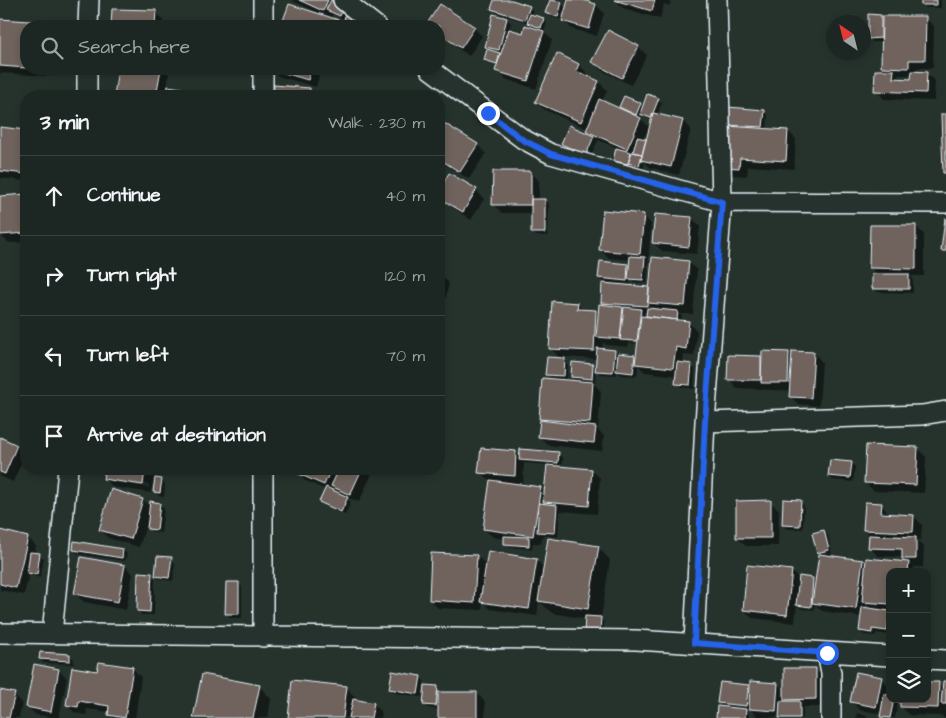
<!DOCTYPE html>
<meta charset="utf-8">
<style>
body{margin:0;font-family:"Architects Daughter",sans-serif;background:#252e2a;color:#f1f3f6}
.controls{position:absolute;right:15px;bottom:15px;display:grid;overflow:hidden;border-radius:10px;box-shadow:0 2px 8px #0003}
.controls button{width:45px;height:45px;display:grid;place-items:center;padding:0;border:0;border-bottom:1px solid #3a4340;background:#1c2622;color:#f1f3f6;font:25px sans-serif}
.compass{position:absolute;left:826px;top:15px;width:45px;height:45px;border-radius:50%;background:#1c2622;box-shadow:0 2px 8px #0003;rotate:325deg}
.stop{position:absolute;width:15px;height:15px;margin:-11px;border:4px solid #2563eb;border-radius:50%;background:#fff}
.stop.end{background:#2563eb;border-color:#fff;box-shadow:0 1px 5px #0008}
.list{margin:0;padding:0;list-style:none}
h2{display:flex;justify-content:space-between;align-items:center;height:65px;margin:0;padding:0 20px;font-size:21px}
h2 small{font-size:16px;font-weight:400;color:#a0a5a5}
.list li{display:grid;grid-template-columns:32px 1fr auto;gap:15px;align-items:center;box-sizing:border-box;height:80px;padding:0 20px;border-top:1px solid #3a4340}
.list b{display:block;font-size:19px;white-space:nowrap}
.list em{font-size:16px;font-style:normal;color:#a0a5a5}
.icon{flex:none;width:28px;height:28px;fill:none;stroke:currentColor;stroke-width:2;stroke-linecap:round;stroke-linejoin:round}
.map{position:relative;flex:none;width:946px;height:718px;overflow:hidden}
.search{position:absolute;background:#1c2622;box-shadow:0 2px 8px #0003;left:20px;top:20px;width:425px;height:55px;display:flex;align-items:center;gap:12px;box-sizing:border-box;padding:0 18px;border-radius:20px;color:#a0a5a5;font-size:19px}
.panel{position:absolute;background:#1c2622;box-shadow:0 2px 8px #0003;left:20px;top:90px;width:425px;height:385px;border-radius:20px}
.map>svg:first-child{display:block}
.shadow{fill:#0007;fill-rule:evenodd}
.building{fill:#70645d;stroke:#e8f1f8}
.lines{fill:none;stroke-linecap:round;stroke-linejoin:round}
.minor-casing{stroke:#e8f1f8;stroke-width:22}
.minor{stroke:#26332d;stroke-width:19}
.route{stroke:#2563eb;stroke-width:6}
</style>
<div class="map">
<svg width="946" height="718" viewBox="0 0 946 718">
<rect width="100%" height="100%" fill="#26332d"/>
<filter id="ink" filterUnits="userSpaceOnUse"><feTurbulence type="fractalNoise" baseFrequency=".02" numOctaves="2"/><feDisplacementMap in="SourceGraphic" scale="10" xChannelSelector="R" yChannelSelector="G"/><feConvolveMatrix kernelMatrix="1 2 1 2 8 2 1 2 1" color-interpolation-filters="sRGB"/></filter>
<g filter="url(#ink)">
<path class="shadow" d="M291,0H333L349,10L346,16L361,22V26H282L289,5L321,16V14ZM333,14L346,20L345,26L331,19Z
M496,0H508L529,7L533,11L532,16L543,19L547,23L544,32L552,40L536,89L505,79L497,70L498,66L486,60L489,49L486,46L507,19L511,23L509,30L523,34L534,29L529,23L497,13L493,9Z
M551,0L561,3L567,9L569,0L596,5L604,13L597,36L572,29L563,20L551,17L547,13Z
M615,0H671L670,6L664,4L660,19L623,8Z
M922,0H941V8H926L922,4Z
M441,6L474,28L482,36L469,56L439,35V26L428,25Z
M113,10L155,11L163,20V26H112Z
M881,16L925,18L934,26L933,68H917V73H926L935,81L934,101L884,99L876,90L887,71L882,67L883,42H873L869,38ZM897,75H913V80L901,79Z
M0,20L43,23L46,26H26V69H48V76L0,73Z
M638,47L647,55L631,85L601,70L593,62Z
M579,65L587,73L585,76L599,82L607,90L602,102L626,112L621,107L625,98L644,108L658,99L662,103L657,115L683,121L691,129L679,175L651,168L645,162L643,169L618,164L614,160L617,148L598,140L590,158L562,144L593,137L588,129L545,110L536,102ZM642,114L653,120L647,142L643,139L649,127L640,118Z
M119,69H164L169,74L167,88L182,90L186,94L235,96H168L169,91H166V96H115Z
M271,69H317L320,72L316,87L278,76Z
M275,86L310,90L316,96H274Z
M764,111L768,115L767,130L788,131L796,139L794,169L748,166L747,176L732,175L724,167L732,128L728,124Z
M439,122L477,145L486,153L469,179L439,161Z
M0,129L26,131V181L0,178Z
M439,165L445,171L439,178Z
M531,172L539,181V200H545L549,204L548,236H536L532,232V213H502L494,205Z
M449,175L476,190L484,199L471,220L439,198V193Z
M26,195V242L9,243L0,235V198Z
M643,215L651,224L647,283L634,282L631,279L630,287L650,288L688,262L697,270L693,314H679L682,316L681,322H688L697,331L694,356L684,355L683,364L691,365L695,369L694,389L681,387L677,383V376L645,372L638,365L637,376L621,375L617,371V375L600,374L596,370L595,382H592L601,391L598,430L604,436L602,451L548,445L539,436L544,422L541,419L552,380L547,375L561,359L550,348L577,304L584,310L596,311L599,315L606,306L602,302L629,287L630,284L604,282L600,278L628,265L631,268V260L609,258L600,250ZM644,312H647L649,318L644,317ZM629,339L644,340L643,343L629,342ZM603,342L606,345L628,347L629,343L639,344L637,359L634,356L602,350ZM562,357L597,359V369L593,365L572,377L577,382L567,381L568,363Z
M691,218L700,226L697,254L662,251L654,243Z
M916,226L924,235V276H910L913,279V293L877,292L873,288L878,275L871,268Z
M439,274L449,283L443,309L439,308Z
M789,353L793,357L814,353L822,362L819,406L798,404L790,396V391L737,388L729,379V356L763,357Z
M0,439L17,446L25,454L13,482L0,476Z
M917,448L926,457L924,493L874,491L865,483Z
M516,453L520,457L559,454L563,458L562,467L592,470L600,478L597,514L560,511L558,537L543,535L541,544L533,543L532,549L509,547L505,544V539L493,537L484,529L491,481L480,472ZM524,463L548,465L545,494L540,488L517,485V483H523Z
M851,463L855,467L853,482L833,480L829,476Z
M106,469H155L151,493L113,487L105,479ZM112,479L149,485V487L112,482Z
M297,469H374L359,502L346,497L351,502L345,515L325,505L321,501L326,490L304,480L296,471ZM334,488L342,495L333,492Z
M161,481L165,484L164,497L159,496L155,492Z
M112,490L143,500L151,508L160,504L164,508L161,533L153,532L149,528V516L139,547L108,538L100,529Z
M800,501L804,505L803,529H787L783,525Z
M770,502L779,510L778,546H746L737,538Z
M881,504L890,515L914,516L922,525L921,540H917L924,547L923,567H913L917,572H890V635L876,633V636L864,635L860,631L862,617L822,611L815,604L814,610L801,609L797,604L795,623L752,618L744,610L792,571L800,580L813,579L816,582L820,555L818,553L824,531L828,535L832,554L824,556L863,562L867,566L907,563L903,557L878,556L870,548V535L865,530ZM866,604L872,610L865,609Z
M0,531L28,538L36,546L34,554L44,558L40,578L29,574L24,595L0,590Z
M598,547L610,560L601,619L604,622L603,637L586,619L552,613L539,601L537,616L490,609L483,602L482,610L438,608L430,600L477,556L487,566L536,560L545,569Z
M74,550H123L127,554L125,561L78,554Z
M171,559L175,563L173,581L160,579L156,576Z
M125,566L133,574L126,610L84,602L75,594Z
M151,574L155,578L154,615H142L138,611Z
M238,583L242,587V618H230L227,614Z
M70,655L74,659L73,664L44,663L40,659Z
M133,669L141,677L135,718H113L110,712L87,709L86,715L75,713L67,705L98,673Z
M815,669L824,678V707H803V718L758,717L751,710L745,709L749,714V718H717L724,708L719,703L748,686L751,689L778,684L786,691Z
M59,670L67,678L59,718L36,715L27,707Z
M420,677L424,681L422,697L394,693L390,689Z
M881,678L889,686L888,696L890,699L898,701L895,718H883L882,714L860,710L851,702Z
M938,683L943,689L946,683V718H943V716L909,715L901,706L927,699Z
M259,686L271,699L268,718H195Z
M346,687L358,701L374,704L382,713L381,718H289Z
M437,687L441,694L477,693L485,702V718H439V710L428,708L424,704Z
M0,691L14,695L22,703L19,718H0Z
M857,713L866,716L868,718H856Z"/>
<path class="building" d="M299,0H328L323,11Z
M331,0L345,5L340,16L326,10Z
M494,0H512L530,6L525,20L491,9Z
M550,0L562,2L558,17L545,13Z
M568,0H583L596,4L589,29L562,21Z
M614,0H655L652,11Z
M921,0H937V5H921Z
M289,4L342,21L341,26H281Z
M440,4L475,27L461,48L439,34V26L426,25Z
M112,9L156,10L155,26H111Z
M493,14L507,18L499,50L485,47Z
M530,14L544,18L541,28L527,23Z
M868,14L881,15V38L868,39Z
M345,15L358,17L356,26H343Z
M882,16H926L925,60H909V68L881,67Z
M0,19L44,22L43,26H26V68L0,66Z
M525,25L544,31L528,81L495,71L509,29L523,33Z
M608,30L639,46L622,78L591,62Z
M487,49L500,53L497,64L484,60Z
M557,53L579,64L576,71L599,81L581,122L535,102Z
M118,69H161L156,96H114Z
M271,69H311L308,80Z
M875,70H894L893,78L911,79L912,71L927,72L926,93L874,91Z
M274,85L310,88V96H273Z
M168,86L182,88L181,96H167Z
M183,93H234V96H183Z
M647,94L659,98L651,118L640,114Z
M624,96L641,103L636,115L619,107Z
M599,99L641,118L627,149L586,131Z
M728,107L765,110L763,127L727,125Z
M653,113L683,120L671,167L641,160Z
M941,114H946V173H943Z
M439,120L478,144L460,172L439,159Z
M569,125L594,136L586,155L561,144Z
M726,126L788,130L786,161L740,158L739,168L723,167Z
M0,127L26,130V174L0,171Z
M637,137L646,139L642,154L633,152Z
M616,148L631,152L628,164L613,161Z
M632,152L642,154L639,166L628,163Z
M493,171H531V205H492Z
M449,173L477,189L463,212L439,198V190Z
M26,194V233L0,235V196Z
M531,199H545V233H531Z
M603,210L644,214L640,254L599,250Z
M655,214L692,217L689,247L652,243Z
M945,218H946V251H941Z
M870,225H916V269L869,268Z
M630,256L645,257L643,280L628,279Z
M652,257L689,261L685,306L648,303Z
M600,261L628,264L627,281L598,278Z
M872,274H909V289H872Z
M602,283L649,287L647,306L601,303Z
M552,301L578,303L577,309L596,310L594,351L549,349Z
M599,304L623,307L620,339L596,337Z
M624,307L641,309L637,341L620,340Z
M647,308L678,311L677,320L646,316Z
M641,316L689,321L686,349L676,347L673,368L635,364Z
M597,348L615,350L613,372L595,371Z
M762,351L789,352L788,383H761Z
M792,351L814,352L811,398L789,397Z
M618,353L635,355L633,373L616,371Z
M728,355L761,356V380H727Z
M547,357L565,358L564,376L545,375Z
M572,362L593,364L592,379L571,377Z
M677,362L692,364L690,385L675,384Z
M542,378L593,382L590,423L539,419Z
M540,420L596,427L594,443L538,437Z
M0,437L17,445L5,474L0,472Z
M866,445L918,447L916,485L864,483Z
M481,448L516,451L515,476L478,473Z
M520,449L559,452L558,463L519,460Z
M830,460L852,462L850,478L828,476Z
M547,465L592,469L589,506L543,502Z
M105,469H145L143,485L103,479Z
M295,469H331L324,485L294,472Z
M339,469H362L350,495L331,486Z
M155,478L162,479L160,493L153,492Z
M490,480L541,487L533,536L483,529Z
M326,487L348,497L341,512L319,502Z
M111,489L143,499L131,539L99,530Z
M783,499L801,500L800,526L782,525Z
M771,500V538H736V501Z
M150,501L160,503L157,530L147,529Z
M865,502L882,503L881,513L914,515L913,532L863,530Z
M539,503L557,505L555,533L537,532Z
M0,530L28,537L16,588L0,584Z
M824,530L829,550L817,553L812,533Z
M869,535L916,537V559H902V549L868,548Z
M504,536L529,537V546L504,544Z
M548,538L599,546L588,609L538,601Z
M74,541L123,549L122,558L73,550Z
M488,551L537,559L529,609L480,602Z
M30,552L40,553L37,574L27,573Z
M431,553L477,555L474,603L429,600Z
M819,554L863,560L856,609L812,603Z
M157,556L172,557L169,578L155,576Z
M81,557L125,565L118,602L74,594Z
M866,558L909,562L908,572H890V604L862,602Z
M747,565L792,570L787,615L743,610Z
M138,572L152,573L150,612L137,611Z
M799,576L813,578L811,607L796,605Z
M226,582H239V614H225Z
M862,607L890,611L887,631L872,629V633L859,631Z
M585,616L601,617L600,634L584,633Z
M40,652L70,654V661L39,659Z
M99,662L133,667L125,718L108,715L109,706L79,701L78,707L66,705L72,667L97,671Z
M34,664L59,669L51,712L26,707Z
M784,668H816V699L784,700Z
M392,671L421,676L418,694L389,689Z
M856,672L882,677L876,707L850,702Z
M202,674L260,685L253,718H193Z
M292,680L347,686L343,718H288Z
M750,681L778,683L776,711L749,709Z
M943,681H946V704H941Z
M720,682L749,685L746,706L717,703Z
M927,682H939L938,708L900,707V699H927Z
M425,685L438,686L436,706L423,705Z
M0,690L15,693L9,718L0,717Z
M438,692H477V718H438Z
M884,694L890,695V699H894L890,718L880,717Z
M353,699L374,703L371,718H349Z
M780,701H800V718H779Z
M717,706L746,709L745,718H716Z"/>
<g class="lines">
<defs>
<path id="minor" d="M263,0V26
M343,0L376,26
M88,26L89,0
M263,69V96
M430,69L523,139L551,154L722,202L946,203
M87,96V69
M705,422L922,415L946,411
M0,633L636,640L890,656
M52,634L68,469
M263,637V469
M694,643L705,422L722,202L717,0
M827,653L831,673V718
M927,659L946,660"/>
</defs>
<use href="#minor" class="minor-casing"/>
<use href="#minor" class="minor"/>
</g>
</g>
<g class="lines" filter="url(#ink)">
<path class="route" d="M488,113L523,140L551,154L722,202L705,422L694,643L827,653"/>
</g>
</svg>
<div class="controls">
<button>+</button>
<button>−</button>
<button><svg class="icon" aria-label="layers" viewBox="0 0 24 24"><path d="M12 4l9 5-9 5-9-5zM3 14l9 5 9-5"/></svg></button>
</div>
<svg class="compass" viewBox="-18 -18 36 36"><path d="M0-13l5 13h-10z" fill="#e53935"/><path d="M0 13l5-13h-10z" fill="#a0a5a5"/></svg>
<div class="stop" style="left:827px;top:653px"></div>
<div class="stop end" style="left:488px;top:113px"></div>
<div class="search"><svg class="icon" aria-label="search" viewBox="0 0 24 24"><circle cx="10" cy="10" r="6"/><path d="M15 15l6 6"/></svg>Search here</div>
<section class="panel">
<h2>3 min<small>Walk · 230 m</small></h2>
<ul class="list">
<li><svg class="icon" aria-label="ahead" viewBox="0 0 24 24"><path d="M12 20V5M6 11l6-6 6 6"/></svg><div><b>Continue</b></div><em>40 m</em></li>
<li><svg class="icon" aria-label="right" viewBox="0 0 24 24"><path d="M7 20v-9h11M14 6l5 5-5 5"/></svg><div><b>Turn right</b></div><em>120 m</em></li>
<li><svg class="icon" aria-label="left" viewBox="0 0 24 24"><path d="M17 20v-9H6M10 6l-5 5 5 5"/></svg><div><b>Turn left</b></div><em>70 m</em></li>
<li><svg class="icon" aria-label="arrive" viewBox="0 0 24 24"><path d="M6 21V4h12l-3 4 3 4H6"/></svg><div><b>Arrive at destination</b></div></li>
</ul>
</section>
</div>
